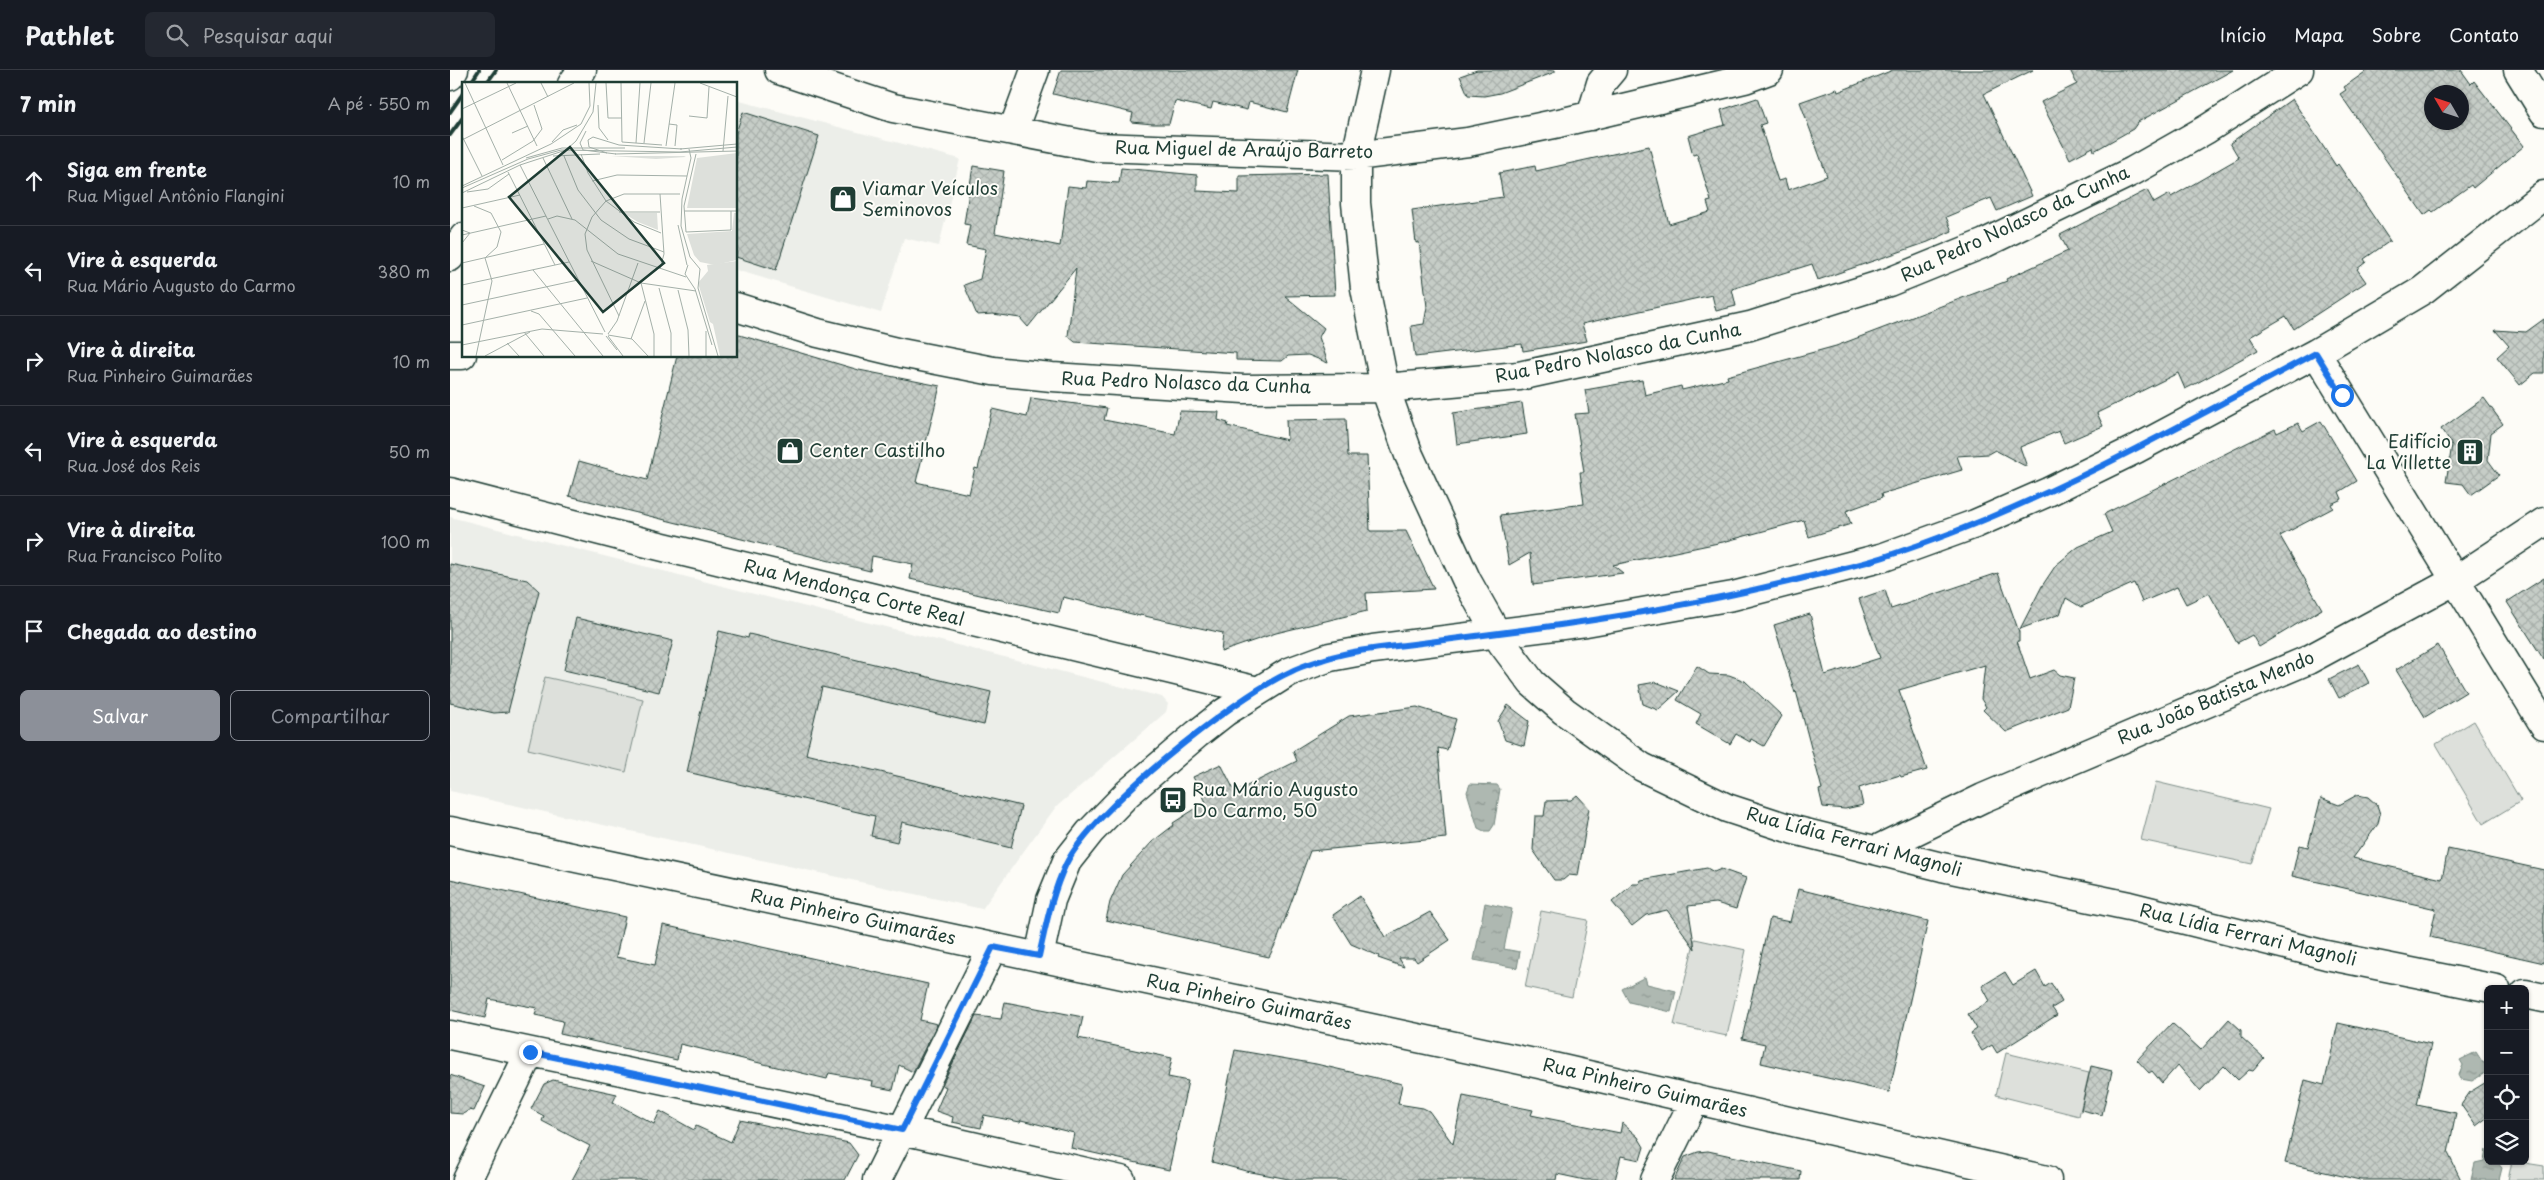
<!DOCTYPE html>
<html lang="pt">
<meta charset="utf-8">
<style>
body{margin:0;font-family:"Playpen Sans",sans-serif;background:#242831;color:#f1f3f6}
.controls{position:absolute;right:15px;bottom:15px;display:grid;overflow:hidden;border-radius:8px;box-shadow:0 1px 4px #0004}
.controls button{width:45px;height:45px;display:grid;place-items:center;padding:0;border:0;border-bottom:1px solid #363941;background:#171b24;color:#f1f3f6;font:25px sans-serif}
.compass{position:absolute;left:1974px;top:15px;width:45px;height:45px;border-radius:50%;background:#171b24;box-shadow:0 1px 4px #0004;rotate:309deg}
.stop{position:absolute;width:15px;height:15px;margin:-11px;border:4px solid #1a73e8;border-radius:50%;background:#fff}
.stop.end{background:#1a73e8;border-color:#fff;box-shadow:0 1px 5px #0008}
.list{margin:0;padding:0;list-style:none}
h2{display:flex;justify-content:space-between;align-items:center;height:65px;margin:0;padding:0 20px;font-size:21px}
h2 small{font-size:16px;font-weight:400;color:#9ea1a6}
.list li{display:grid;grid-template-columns:32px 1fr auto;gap:15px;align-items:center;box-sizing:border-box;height:90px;padding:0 20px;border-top:1px solid #363941}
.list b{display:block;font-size:19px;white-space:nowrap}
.list p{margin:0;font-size:16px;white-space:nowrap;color:#9ea1a6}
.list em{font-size:16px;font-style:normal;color:#9ea1a6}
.actions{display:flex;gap:10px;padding:15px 20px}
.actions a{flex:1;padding:11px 0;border:1px solid #8c9099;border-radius:8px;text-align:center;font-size:18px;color:#8c9099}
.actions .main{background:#8c9099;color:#fff}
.icon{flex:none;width:28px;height:28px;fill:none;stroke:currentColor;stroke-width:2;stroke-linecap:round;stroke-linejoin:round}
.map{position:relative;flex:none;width:2094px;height:1110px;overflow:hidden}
header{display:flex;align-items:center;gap:30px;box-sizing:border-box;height:70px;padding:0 25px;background:#171b24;border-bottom:1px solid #363941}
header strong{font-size:24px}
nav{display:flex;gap:28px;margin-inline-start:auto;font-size:18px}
.search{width:350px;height:45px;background:#242831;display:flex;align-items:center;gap:12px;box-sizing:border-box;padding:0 18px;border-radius:8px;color:#9ea1a6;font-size:19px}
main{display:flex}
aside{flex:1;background:#171b24}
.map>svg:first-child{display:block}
.built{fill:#eceee9}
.pitch{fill:#dde0db;stroke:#7e8e88}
.water{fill:url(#water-ripples);stroke:#75877f}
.building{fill:url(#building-cross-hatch);stroke:#1f3d34;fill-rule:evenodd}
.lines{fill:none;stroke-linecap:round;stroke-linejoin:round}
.minor-casing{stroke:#1f3d34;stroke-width:31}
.major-casing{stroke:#1f3d34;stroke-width:31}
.minor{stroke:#fdfcf7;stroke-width:28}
.major{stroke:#fdfcf7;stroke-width:28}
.rail{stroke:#1f3d34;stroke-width:4}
.route{stroke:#1a73e8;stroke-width:6}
.labels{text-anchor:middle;stroke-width:4;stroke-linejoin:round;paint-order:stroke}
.street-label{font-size:18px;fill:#1f3d34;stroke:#fdfcf7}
.poi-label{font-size:18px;fill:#1f3d34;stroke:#fdfcf7;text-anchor:start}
.inset-road{fill:none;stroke:#a4b0a9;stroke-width:1}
.view{fill:#1f3d34;fill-opacity:0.15;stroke:#1f3d34;stroke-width:2.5}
.inset-edge{fill:none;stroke:#1f3d34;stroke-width:2.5}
</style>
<header>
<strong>Pathlet</strong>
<div class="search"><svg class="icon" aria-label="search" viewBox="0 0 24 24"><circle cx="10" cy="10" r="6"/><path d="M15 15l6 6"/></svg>Pesquisar aqui</div>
<nav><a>Início</a><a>Mapa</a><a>Sobre</a><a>Contato</a></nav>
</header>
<main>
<aside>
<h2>7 min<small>A pé · 550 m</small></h2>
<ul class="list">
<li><svg class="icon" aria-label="ahead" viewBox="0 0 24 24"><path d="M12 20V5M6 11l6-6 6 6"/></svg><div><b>Siga em frente</b><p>Rua Miguel Antônio Flangini</p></div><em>10 m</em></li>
<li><svg class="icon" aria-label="left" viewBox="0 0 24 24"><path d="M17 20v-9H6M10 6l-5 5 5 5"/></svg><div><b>Vire à esquerda</b><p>Rua Mário Augusto do Carmo</p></div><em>380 m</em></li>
<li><svg class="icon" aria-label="right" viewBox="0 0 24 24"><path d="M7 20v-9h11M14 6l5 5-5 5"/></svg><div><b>Vire à direita</b><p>Rua Pinheiro Guimarães</p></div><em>10 m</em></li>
<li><svg class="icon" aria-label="left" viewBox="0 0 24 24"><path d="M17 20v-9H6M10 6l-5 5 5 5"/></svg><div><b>Vire à esquerda</b><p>Rua José dos Reis</p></div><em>50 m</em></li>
<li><svg class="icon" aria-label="right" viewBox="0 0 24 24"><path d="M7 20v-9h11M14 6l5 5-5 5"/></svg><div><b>Vire à direita</b><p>Rua Francisco Polito</p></div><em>100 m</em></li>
<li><svg class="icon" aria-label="arrive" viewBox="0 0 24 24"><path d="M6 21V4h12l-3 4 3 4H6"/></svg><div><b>Chegada ao destino</b></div></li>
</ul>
<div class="actions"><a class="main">Salvar</a><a>Compartilhar</a></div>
</aside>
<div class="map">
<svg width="2094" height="1110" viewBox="0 0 2094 1110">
<defs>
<pattern id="water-ripples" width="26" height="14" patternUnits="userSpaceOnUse" patternTransform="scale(1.25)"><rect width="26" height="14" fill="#aeb8b1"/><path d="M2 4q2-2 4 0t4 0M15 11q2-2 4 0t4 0" fill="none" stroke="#8d9791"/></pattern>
<pattern id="building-cross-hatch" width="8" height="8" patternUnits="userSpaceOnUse" patternTransform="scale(1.25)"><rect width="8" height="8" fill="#c6cdc7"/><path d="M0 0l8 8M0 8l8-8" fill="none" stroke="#aab1ac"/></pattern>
</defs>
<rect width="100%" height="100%" fill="#fdfcf7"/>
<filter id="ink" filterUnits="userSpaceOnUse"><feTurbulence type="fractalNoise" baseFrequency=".02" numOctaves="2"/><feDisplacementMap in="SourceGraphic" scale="10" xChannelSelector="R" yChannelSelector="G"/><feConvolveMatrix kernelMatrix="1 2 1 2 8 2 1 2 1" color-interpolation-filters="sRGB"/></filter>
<g filter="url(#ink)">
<path class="built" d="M286,30L510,89L489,176L454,168L431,243L286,200Z
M0,447L712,627L718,634L716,642L605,738L532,839L0,721Z"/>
<path class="pitch" d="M95,607L193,629L176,702L78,679Z
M2024,651L2071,731L2033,754L1986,674Z
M1706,712L1819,739L1802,794L1691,770Z
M1091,841L1138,850L1122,927L1075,917Z
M1245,869L1296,880L1277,966L1224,955Z
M1556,983L1639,1003L1629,1046L1546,1025Z
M2062,1091L2094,1096V1110H2058Z"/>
<path class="water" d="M1020,714L1047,715L1050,719L1044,755L1040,761H1034L1028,758L1017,722Z
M1035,833L1062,839L1054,879L1070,882L1067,898L1024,890Z
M1195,907L1197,914L1226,921L1221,942L1179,932L1172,919Z
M2026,982L2033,993L2038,990V1001L2022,1011L2011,1009L2009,1005L2013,995L2010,990Z
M2036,1080L2038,1091H2046L2052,1098L2049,1110H2021L2025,1093L2034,1091Z"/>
<path class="building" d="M611,0H848L837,42L799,32L797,40L763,32L761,39L725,31L719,54H703L681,52L683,43L603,24Z
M1027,0H1105V2L1050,23L1034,26L1018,25L1010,6Z
M1443,0H1583L1534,24L1582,126L1547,141L1541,128L1496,147L1502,161L1478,172L1368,210L1362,194L1282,219L1286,236L1266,241L1262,225L1132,254L1137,271L1073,281L1072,274L965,287L961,256L974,254L977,237L969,172L966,173L962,140L1053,127L1049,103L1085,96L1086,101L1199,76L1219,154L1260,142L1257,132L1261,131L1247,84L1243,85L1238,66L1275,55L1271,40L1307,28L1316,53L1310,55L1328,111L1335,109L1338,120L1377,106L1350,32L1387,19L1388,22Z
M1620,0H1783L1688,52L1683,59L1644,81L1643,77L1620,89L1591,32L1627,14Z
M1918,0H2011L2021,14L2024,11L2074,76L2023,118L2021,115L1983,142L1981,140L1974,145L1890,24L1896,20L1894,17ZM1982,22H2012V52H1982Z
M1842,29L1886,96L1888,94L1940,171L1914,189L1916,192L1907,199L1916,212L1844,259L1836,246L1800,267L1808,280L1745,314L1735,319L1728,303L1647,343L1653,356L1614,373L1609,361L1570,377L1577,397L1545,380L1538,384L1507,386L1512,400L1431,424L1432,428L1396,441L1401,454L1359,467L1354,450L1273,472L1163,495L1173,503L1083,515L1080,483L1059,495L1050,445L1134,434L1130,402H1134L1125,344L1139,343L1135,320L1192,310L1195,325L1231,316L1232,320L1278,309L1277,306L1386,276L1557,211L1556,209L1618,181L1610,165L1697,120L1704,133L1720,124L1721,127L1789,88L1780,73Z
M293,42L369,66L326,200L286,187V63Z
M523,96L554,101L545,163L610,176L618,116L636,118L637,111L669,113L671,98L747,105V121L789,123V106L878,104L885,225L835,226L874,258L869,267L878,293L858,285L838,286L832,291L786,290V283L625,272L618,266L626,198L578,257L570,248L543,244L527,245L514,215L530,209L536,179L516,175L520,155L514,154Z
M2094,249V303H2085L2070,315L2047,287L2059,276L2045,260L2076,262Z
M286,264L409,300L490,316L466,412L519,424L525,398L528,399L542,339L577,347L581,328L657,338L654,350L725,364L730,341L769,342L768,350L778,353L777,356L837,370L836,350L896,349L898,386H917L920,461H956L984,519L916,523L917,541L826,563L771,582L773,563L690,545V546L613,527L609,543L460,509L463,494L422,486L420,501L119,426L129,391L197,410L227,286H286Z
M2034,328L2053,354L2041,363L2038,390L2049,405L2021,425L2013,414L1996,412L2002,375L1991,359Z
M1072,333L1077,364L1007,374L1003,343Z
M1871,351L1907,411L1889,422L1892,429L1881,434L1883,438L1830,466L1872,539L1809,577L1802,565L1787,573L1759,523L1736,534L1727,517L1692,532L1684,513L1631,537L1616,528L1610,544L1570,559L1592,516L1606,495L1628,477L1662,462L1654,444L1825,359L1827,363L1848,353L1853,361Z
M0,494L77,510L89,521L58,642L44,643L0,633Z
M1548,503L1569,562V571H1567L1580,609L1604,600L1610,605L1624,608L1618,637L1556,662L1533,640L1536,637L1531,629L1535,595L1449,620L1477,700L1451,707L1450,705L1409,718L1413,735L1395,739L1373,737L1369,720L1372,719L1346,621L1345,623L1324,555L1360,544L1375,605L1430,588L1409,529L1435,520L1441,539Z
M2094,508V590L2057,532Z
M126,548L223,571L209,622L114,600Z
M269,561L298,568L299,564L541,622L534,655L372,617L356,684L571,736L561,778L452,752L447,772L421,766L425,746L237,702Z
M1988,575L2016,622L1975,647L1946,600Z
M1909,594L1919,613L1889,628L1879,609Z
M1247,596L1259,604L1279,605L1295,611L1332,646L1314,676L1301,669L1300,672L1286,664L1280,674L1246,654L1251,644L1227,630Z
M1206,612L1229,621L1208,640L1193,634L1189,615Z
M1058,635L1079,651L1074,676L1055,670L1048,651Z
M967,637L1006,649L997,680L988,678L996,768L860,781L827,871L819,887L656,850L660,832L672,805L702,772L724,755L723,753L756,732L743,707L771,694L785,722L847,691L843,681L899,646Z
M1127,725L1139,738L1128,806L1119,805L1113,810H1104L1083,780L1085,746H1094L1096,731L1121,730Z
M1907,725L1918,727L1927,735L1930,744L1928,754L1903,788L1992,809L1998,779L2094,800V893L1980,867L1986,839L1842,806L1849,775L1858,777L1871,728L1889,735Z
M1257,798L1264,802L1271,799L1296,808L1286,839L1266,833L1238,836L1245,879L1217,840L1196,845L1182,856L1162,832L1183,814H1189L1191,810Z
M0,809L175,847L166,887L205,895L213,855L478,914L470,950L487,954L463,1002L449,995L443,1020L422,1016L423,1011L379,1003L377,1009L230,974L227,990L110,964L113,951L85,945L87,938L39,929L35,948L0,940Z
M1348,819L1478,851L1439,1022L1311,993L1315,974L1292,969L1320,848L1340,852Z
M910,826L935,867L980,842L1000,870L967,892L964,888H949L954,897L928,888L929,886L901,874L883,845Z
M1586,901L1595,917L1601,913L1612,932L1602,938L1607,945L1547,983L1542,975L1532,981L1521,963L1527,959L1518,944L1540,931L1532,916L1555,902L1563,915Z
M555,932L633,947L628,968L722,988L718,1007L738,1011L719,1100L621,1078L624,1063L571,1050L570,1052L534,1045L531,1058L502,1052L503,1047L486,1041L496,1017L492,1015L526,946L551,949Z
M1779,949L1791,960V967L1814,988L1803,1001L1799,1000L1788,1010L1774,996L1750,1021L1728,995L1712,1013L1702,1001L1699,1003L1687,990L1722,953L1751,980Z
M1888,953L1981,974L1967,1035L2006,1043L1998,1083L2011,1110H1910L1835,1093L1855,1010L1874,1015Z
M785,980L866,994L952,1014L948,1034L973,1038L979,1041L1003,1074L1013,1026L1083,1040L1081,1045L1170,1063L1172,1053L1188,1067L1194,1077L1190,1090L1171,1086L1165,1110H1135L1107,1104L1106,1110H844L796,1101L762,1092Z
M1641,996L1662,1001L1652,1045L1631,1040Z
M0,1005L35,1017L24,1041L19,1040L13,1044L0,1043Z
M103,1010L167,1024L163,1032L204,1054L210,1041L244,1060L246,1056L281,1072L290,1050L399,1073L408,1085L395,1110H122L140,1076L92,1051L94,1046L81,1039L94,1014Z
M2038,1011V1047L2026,1056L2011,1035L2020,1022Z
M1258,1081L1351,1101L1350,1110H1224L1235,1087L1248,1082Z"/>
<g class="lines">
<defs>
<path id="minor" d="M329,0L443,38L647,77L906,86L1018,72L1109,53L1295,9L1319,0
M925,0L906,86V133L915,218L935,318L959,385L1017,511L1052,573L1082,613L1114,641L1192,697L1277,738L1344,760L1492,797L1679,836L1876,885L2046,919
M2068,0L2094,42
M1141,46L1151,13L1162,0
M563,60L585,0
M286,237L368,263L451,283L543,301L602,307L794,319L935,318L1069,306L1300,256L1439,212L1535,173L1683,101L1757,59L1849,0
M1866,283L2094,655
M0,285H12
M0,422L193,472L808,621
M0,761L1103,997L1597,1110
M1426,780L1533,728L1858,590L2006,510L2094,452
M589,887L601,830L617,791L640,762L678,723L747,664L775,642L839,602L880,587L923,579L1136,552L1283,526L1434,487L1525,454L1598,422L1686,379L1866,283L1973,220L2094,125
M2075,924L2094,928
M0,965L452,1060L671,1110
M17,1110L80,982
M427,1110L543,877
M1205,1110L1245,1029"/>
<path id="major" d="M0,6L4,0
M122,14L132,0
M0,187L14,167"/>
</defs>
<use href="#minor" class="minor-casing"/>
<use href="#major" class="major-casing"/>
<use href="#minor" class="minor"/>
<use href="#major" class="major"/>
<path class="rail" d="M20,14L29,0
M36,14L46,0
M0,42L14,22
M0,65L14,46"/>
</g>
</g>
<g class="lines" filter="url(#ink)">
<path class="route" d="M80,982L452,1060L543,877L589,886C596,855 602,823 616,794C643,739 783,628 840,602C851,596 863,593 875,589C900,581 929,578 955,575C997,570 1039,564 1080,559C1174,547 1266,530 1358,507C1384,500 1411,495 1437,486C1588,437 1727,357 1866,283L1892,325"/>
</g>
<defs>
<symbol id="shop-square" viewBox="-11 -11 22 22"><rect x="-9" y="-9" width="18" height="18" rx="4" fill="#1f3d34" stroke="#fdfcf7"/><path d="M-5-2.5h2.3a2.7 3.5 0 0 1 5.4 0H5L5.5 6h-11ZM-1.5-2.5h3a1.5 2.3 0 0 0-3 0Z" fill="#fff"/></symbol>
<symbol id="building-square" viewBox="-11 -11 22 22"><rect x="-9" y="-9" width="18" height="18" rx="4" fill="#1f3d34" stroke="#fdfcf7"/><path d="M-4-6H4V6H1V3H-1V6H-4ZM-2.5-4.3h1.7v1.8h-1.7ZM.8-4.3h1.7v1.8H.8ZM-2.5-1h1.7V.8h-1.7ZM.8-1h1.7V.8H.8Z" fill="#fff"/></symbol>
<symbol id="bus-square" viewBox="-11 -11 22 22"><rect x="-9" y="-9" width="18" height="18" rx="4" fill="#1f3d34" stroke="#fdfcf7"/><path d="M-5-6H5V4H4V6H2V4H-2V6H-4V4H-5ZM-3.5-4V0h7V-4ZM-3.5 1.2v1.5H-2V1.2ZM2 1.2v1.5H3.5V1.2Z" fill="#fff"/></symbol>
</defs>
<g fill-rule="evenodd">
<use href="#shop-square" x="377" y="113" width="32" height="32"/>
<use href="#shop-square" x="324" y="365" width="32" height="32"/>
<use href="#building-square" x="2004" y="366" width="32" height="32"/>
<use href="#bus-square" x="707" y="714" width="32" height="32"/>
</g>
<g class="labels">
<g class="street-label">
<text transform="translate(794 80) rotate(1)" y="6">Rua Miguel de Araújo Barreto</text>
<text transform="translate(1565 154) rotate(-25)" y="6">Rua Pedro Nolasco da Cunha</text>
<text transform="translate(1168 283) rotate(-11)" y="6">Rua Pedro Nolasco da Cunha</text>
<text transform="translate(736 313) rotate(2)" y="6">Rua Pedro Nolasco da Cunha</text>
<text transform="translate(404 523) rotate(14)" y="6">Rua Mendonça Corte Real</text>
<text transform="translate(1766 628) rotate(-23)" y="6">Rua João Batista Mendo</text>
<text transform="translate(1404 772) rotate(15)" y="6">Rua Lídia Ferrari Magnoli</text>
<text transform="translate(403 847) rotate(12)" y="6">Rua Pinheiro Guimarães</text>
<text transform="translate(1798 865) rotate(13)" y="6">Rua Lídia Ferrari Magnoli</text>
<text transform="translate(799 932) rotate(12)" y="6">Rua Pinheiro Guimarães</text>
<text transform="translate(1195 1018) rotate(13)" y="6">Rua Pinheiro Guimarães</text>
</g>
<g class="poi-label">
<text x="412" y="125">Viamar Veículos<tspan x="412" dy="21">Seminovos</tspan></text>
<text x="2001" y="378" text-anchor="end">Edifício<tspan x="2001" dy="21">La Villette</tspan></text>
<text x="359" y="387">Center Castilho</text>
<text x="742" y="726">Rua Mário Augusto<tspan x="742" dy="21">Do Carmo, 50</tspan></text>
</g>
</g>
<g transform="translate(12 12)">
<rect width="275" height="275" fill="#fdfcf7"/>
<path d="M275,71V126H225L235,76ZM149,74H222L224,75L194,77ZM161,131H195L196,148L176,140ZM272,131H275V178L253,183L238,180L232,173L225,152L270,149Z" fill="#dde0db"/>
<path d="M275,179V274H258L251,242L248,240L236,201L246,189L245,183Z" fill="#dde0db"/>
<path class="inset-road" d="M3,1L41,83M45,1L75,64M79,1L86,15M144,1L146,36H160M159,1L160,60L200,63M238,1L275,15M136,23L137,46L146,58M0,27L54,1M227,34L245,36L247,5M207,42L215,43L213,64M124,49L118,61L121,68L154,72M50,51L66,44M0,54L20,94M0,58L112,1M90,60L101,48L115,43M174,61L178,1M182,61L189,1M204,64L213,1M218,67L275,62M227,67L229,76L220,117L219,144L228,175L238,187L236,206L256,274M261,69L266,14M145,71L127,65L126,58L131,55L157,63L220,67M119,72L126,91L144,119L172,140L199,151M153,72L275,69M91,74L138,72M102,74L116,108L139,138L167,157L202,170M64,76L100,66H163M81,76L110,137M40,78L71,59L80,47L72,23M58,83L143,250M46,90L93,183M130,99L155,93L225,94M0,104L89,62L119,42L128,24L127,1M0,106L66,77L99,68L218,70L275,65M5,110L26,107L47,92M0,111L58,83L104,68L114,59L131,30L134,1M12,124L29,131L39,150L35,165L23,176L30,199L14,274M0,126L58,113M222,129H275M157,130H198M86,137L95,134L113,138L156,172L224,195M216,143L225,183M0,148L8,151L0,161M224,150L222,124L234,72M224,150L269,148V129M0,153L84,134M129,179L179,201L234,209M0,181L82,162M226,183L223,192L233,207L250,263M198,187L202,172L198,112M71,188L141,274M179,201L192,252V274M0,203L107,180M197,206L209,251V274M216,208L226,248L227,274M0,223L116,198M69,229L77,232L113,274M157,234L125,168L123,152L130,135L144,119L162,112H218M0,243L125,216M244,249V274M62,250L82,274M146,252L155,239L176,181M146,253L170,257L186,274M144,254L155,268M146,254L161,274M169,257L183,219M45,261L57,274M0,263L80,247L141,252M23,274L68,250"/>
<path class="view" d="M108,65L202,181L141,230L47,115Z"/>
<rect width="275" height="275" class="inset-edge"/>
</g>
</svg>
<div class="controls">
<button>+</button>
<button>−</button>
<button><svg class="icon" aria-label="locate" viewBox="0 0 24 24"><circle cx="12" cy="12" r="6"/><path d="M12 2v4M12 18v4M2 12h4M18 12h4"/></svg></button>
<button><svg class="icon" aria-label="layers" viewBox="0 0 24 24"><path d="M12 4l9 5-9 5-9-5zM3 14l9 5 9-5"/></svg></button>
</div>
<svg class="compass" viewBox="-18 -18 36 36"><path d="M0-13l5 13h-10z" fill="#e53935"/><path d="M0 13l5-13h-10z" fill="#9ea1a6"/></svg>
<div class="stop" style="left:1892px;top:325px"></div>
<div class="stop end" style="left:80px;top:982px"></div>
</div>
</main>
